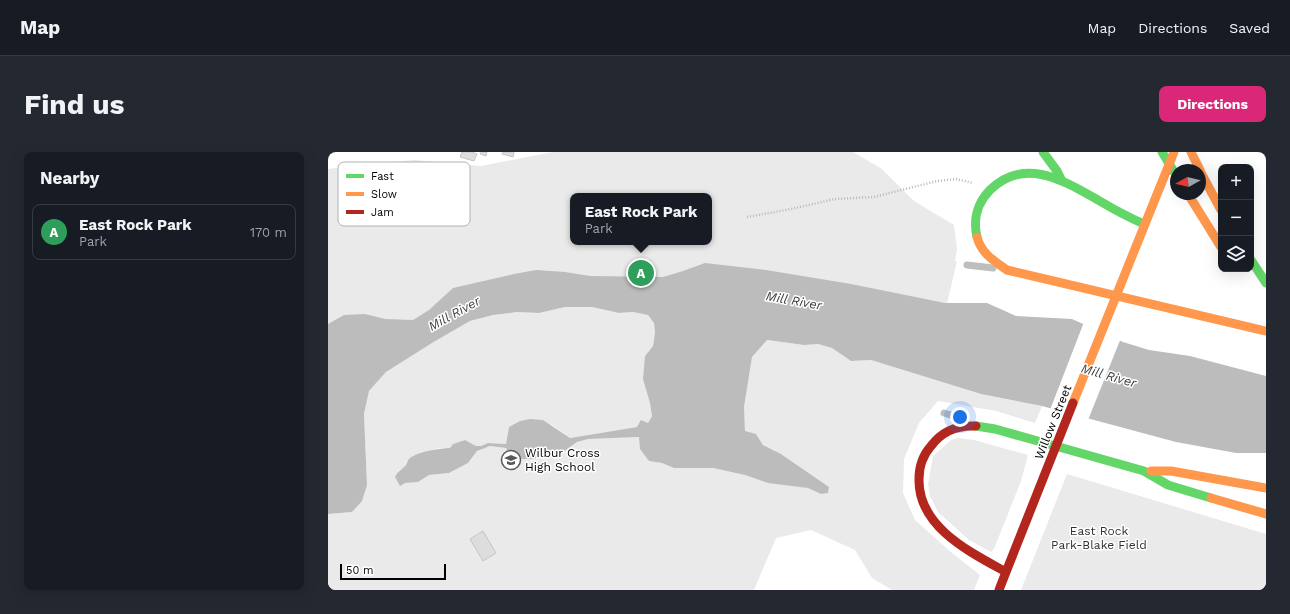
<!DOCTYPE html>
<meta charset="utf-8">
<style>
body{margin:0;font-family:"Work Sans",sans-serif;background:#242831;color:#f1f3f6}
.controls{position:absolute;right:12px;top:12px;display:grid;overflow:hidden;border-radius:8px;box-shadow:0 4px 16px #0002}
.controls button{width:36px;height:36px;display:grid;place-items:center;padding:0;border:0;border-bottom:1px solid #363941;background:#171b24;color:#f1f3f6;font:20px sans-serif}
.compass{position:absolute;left:842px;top:12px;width:36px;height:36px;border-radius:50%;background:#171b24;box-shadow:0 4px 16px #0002;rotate:262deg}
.scale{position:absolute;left:12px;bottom:10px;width:106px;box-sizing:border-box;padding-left:4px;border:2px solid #000;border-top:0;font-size:11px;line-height:14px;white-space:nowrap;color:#000;-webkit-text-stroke:3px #fff;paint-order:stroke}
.you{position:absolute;left:632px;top:265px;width:14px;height:14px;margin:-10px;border:3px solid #fff;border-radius:50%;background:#1a73e8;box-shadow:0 0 0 6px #1a73e833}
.badge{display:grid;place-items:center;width:26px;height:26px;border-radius:50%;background:#db2777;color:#fff;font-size:13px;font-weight:700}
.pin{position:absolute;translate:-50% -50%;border:2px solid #fff;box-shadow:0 1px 4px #0006}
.popup{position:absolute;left:242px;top:41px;width:142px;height:52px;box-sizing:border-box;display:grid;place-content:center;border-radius:8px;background:#171b24;filter:drop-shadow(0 1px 3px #0005);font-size:13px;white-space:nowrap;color:#9ea1a6}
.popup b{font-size:15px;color:#f1f3f6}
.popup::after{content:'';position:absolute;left:50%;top:100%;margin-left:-8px;border:8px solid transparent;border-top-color:#171b24}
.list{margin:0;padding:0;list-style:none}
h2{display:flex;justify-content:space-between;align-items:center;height:52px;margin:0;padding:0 16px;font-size:17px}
h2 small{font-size:13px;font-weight:400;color:#9ea1a6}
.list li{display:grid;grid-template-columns:26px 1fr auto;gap:12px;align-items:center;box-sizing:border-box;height:56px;margin:0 8px 8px;padding:0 8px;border:1px solid #363941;border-radius:8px}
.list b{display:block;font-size:15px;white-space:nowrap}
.list p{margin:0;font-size:13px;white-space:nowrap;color:#9ea1a6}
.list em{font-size:13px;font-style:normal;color:#9ea1a6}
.icon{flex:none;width:22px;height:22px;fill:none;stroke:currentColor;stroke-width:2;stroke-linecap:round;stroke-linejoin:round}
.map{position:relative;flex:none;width:938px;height:438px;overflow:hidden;border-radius:8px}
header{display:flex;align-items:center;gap:24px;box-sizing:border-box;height:56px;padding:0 20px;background:#171b24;border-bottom:1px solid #363941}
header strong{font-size:19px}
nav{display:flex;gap:22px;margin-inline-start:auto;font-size:14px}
.intro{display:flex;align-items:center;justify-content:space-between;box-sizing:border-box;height:96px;padding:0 24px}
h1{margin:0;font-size:28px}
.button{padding:10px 18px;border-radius:8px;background:#db2777;color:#fff;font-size:14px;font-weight:700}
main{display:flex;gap:24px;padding:0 24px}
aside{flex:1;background:#171b24;border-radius:8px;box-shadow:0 4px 16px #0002}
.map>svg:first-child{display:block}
.green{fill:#eaeaea;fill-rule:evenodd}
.water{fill:#bcbcbc}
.pier{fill:#fff}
.building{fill:#ddd;stroke:#c5c5c5}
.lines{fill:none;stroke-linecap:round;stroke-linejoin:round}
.path{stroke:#b8b8b8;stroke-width:2.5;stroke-dasharray:1 2;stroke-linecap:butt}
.lane{stroke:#bebebe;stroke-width:7}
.fast{stroke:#63d668;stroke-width:9}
.slow{stroke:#ff974d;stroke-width:9}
.jam{stroke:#b3261e;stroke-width:9}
.labels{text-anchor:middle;stroke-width:3;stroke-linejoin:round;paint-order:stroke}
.street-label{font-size:12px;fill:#000;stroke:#fff}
.poi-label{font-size:12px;fill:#000;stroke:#fff;text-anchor:start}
.park-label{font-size:12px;fill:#303030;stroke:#fff}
.water-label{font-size:13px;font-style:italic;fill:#414141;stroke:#fff}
.key{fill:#fff;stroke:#b2b2b2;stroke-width:1}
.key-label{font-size:11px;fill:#000}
</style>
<header>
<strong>Map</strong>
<nav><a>Map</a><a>Directions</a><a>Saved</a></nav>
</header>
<div class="intro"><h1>Find us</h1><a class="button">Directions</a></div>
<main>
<aside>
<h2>Nearby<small></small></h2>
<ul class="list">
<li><span class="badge" style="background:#2e9e5b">A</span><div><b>East Rock Park</b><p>Park</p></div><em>170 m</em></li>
</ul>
</aside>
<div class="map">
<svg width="938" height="438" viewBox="0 0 938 438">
<rect width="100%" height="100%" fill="#fff"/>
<path class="green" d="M225,0H525L554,17L586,49L626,73L629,97L627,109H629L616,164L244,142L0,192V17L30,13L87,8L153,14ZM245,44H381V90H245Z
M237,155H264L291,161L305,160L320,163L326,171L327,181L325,194L317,204L324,263L320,271L309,275L242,286L224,273L181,275L178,292L160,291L153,294H148L137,288L125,292L122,296H111L82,307L78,315L70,319L77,331L90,330L101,323L121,321L140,311L149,299L157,296L163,294L178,296L182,304L191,307H204L235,300L249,290L260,287L311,285L321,309L334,311L346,316H385L480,336L493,342L500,341L501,335L453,302L435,293L428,282L417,280L416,255L424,205L439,188L476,193L490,192L504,196L523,209L543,208L653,242L714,254L707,271L668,259L610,249L591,271L576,307L575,341L587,368L624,401L652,423L646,438H564L544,426L527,398L483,378L448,386L426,438H0V362L24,360L39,333L36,262L41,239L58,220L104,191L142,169L165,163L189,160L211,161Z
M630,286L646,288L700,303L693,329L666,397L663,400L641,388L610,360L602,344L600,332L605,304L623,288Z
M739,322L938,382V438H693Z"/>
<path class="water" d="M377,111L438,118L523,132L617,151H659L688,164L744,167L795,190L821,198L862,204L938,224V301H908L848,290L714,254L653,242L543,208L523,209L504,196L490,192L476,193L439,188L424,205L416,255L417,279L428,282L435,293L453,302L501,335L500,341L493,342L480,336L440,331L417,323L385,316H346L334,311L321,309L312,297L311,285L260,287L249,290L235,300L204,307H191L182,304L178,296L162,294L157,296L149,299L140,311L121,321L101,323L90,330L77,331L72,334L67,325C70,319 72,319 76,315C79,313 79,310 81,307C88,300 112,296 122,296L125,292L137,288L148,294H153L160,291L178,292L181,275L192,269L202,267L215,268L242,286L309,275L313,268L320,271L324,264L322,251L315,227L317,204L325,194L327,181L326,171L320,163L305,160L291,161L264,155H237L211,161L189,160L165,163L142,169L104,191L58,220L41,239L36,262L39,333L34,349L24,360L0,362V172L16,163L37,162L57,167L85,168L101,158L125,136L186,122L208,118L237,120L262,124L335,125L355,119Z"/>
<path class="pier" d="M756,170L793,186L760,268L722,258Z"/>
<path class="building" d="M134,0H144L149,2L146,9L132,5Z
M153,0H159L158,4L152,2Z
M175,0H186L185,5L174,2Z
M155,379L168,401L155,409L142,387Z"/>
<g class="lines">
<path class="path" d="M419,65L463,57L507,47L546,45L609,29L628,27L645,31"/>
<path class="lane" d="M639,113L665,116
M616,261L635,267"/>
<path class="fast" d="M715,0L729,19L733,27
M834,0L848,23
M649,85C645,68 649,51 662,38C697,4 736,29 770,48C785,57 800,65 816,72
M923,108L938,131
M648,274L667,277L816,319L840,333L883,346"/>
<path class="slow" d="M863,0L872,18
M872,19L893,58
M860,42L893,95
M649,85C653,101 666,109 679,118L938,179
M745,251L846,0
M823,319H843L938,336
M883,346L938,362"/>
<path class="jam" d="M648,274C630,273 614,279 603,294C595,303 591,315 591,327C590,375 642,400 678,420
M678,420L745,251
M671,438L678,420"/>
</g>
<defs>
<symbol id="school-ring" viewBox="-11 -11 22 22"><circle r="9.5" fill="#fff" stroke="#595959" stroke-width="1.5"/><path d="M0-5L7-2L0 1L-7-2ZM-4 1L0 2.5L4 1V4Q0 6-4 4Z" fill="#595959"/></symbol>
</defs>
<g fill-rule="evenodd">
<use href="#school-ring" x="172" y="297" width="22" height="22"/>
</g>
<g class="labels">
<g class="street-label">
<text transform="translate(725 270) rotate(-68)" y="4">Willow Street</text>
</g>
<g class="poi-label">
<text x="197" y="305">Wilbur Cross<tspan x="197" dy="14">High School</tspan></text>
</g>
<g class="park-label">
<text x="771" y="383">East Rock<tspan x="771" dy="14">Park-Blake Field</tspan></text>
</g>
<g class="water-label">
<text transform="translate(466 148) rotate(10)" y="5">Mill River</text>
<text transform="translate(126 161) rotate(-29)" y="5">Mill River</text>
<text transform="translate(781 223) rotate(16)" y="5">Mill River</text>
</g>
</g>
<rect x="10" y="10" width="132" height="64" rx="6" class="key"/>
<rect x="18" y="22" width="18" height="4" fill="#63d668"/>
<rect x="18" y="40" width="18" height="4" fill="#ff974d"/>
<rect x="18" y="58" width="18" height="4" fill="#b3261e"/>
<g class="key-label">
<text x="43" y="28">Fast</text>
<text x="43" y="46">Slow</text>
<text x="43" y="64">Jam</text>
</g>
</svg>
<div class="controls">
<button>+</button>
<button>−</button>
<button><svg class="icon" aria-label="layers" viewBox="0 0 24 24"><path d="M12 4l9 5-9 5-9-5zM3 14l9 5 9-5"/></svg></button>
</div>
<svg class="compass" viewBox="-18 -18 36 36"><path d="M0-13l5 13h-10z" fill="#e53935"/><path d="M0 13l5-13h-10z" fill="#9ea1a6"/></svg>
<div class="scale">50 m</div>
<div class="you"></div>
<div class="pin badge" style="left:313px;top:121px;background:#2e9e5b">A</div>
<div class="popup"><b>East Rock Park</b>Park</div>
</div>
</main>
